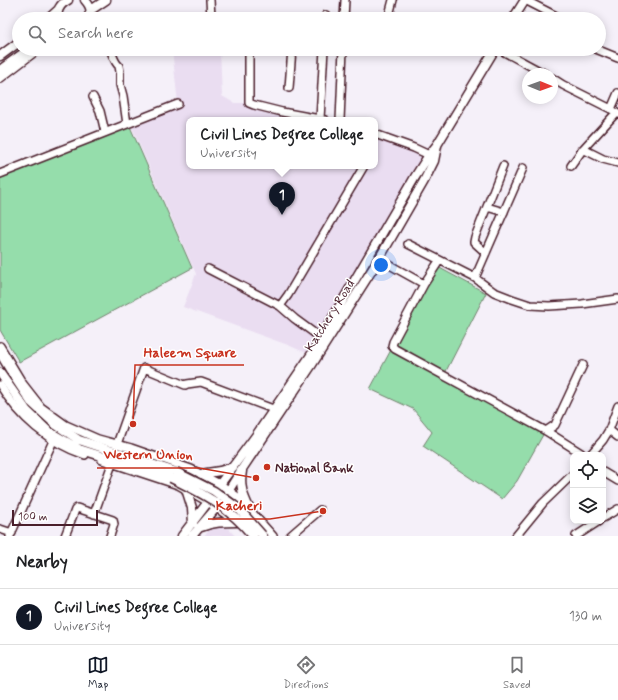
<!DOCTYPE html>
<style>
body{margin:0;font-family:Mynerve,sans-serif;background:#f2f2f2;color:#202124}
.controls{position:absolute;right:12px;bottom:12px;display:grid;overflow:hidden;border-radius:8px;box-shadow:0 2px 10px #0003}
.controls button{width:36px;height:36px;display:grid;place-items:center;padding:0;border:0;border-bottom:1px solid #e0e0e0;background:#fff;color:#202124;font:20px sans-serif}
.compass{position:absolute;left:522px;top:68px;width:36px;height:36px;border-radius:50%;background:#fff;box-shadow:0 2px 10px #0003;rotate:91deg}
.scale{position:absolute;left:12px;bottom:10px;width:86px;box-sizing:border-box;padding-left:4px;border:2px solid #4a1f2b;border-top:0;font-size:11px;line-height:14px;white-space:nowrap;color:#4a1f2b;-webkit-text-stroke:3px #fff;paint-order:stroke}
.you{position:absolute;left:381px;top:265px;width:14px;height:14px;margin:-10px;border:3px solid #fff;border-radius:50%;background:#1a73e8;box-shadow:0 0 0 6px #1a73e833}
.badge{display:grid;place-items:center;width:26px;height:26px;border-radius:50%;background:#111827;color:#fff;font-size:13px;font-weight:700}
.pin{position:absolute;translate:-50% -33px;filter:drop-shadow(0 1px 2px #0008)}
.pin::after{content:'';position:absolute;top:21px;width:14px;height:12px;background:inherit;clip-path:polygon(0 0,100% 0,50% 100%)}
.popup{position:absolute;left:186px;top:117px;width:192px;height:52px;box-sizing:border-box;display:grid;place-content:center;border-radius:8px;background:#fff;filter:drop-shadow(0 1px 3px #0005);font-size:13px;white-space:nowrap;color:#757577}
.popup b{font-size:15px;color:#202124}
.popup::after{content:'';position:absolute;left:50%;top:100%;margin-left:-8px;border:8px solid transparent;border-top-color:#fff}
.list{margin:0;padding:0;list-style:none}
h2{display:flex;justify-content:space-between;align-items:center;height:52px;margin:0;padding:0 16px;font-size:17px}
h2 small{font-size:13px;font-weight:400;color:#757577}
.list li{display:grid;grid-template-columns:26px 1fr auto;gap:12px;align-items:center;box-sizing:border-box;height:56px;padding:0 16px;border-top:1px solid #e0e0e0}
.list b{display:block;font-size:15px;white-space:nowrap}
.list p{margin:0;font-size:13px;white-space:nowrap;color:#757577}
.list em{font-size:13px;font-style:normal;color:#757577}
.icon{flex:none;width:22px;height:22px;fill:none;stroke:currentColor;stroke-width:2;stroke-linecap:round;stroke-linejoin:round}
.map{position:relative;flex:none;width:618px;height:536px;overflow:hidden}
.search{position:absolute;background:#fff;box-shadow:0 2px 10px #0003;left:12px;right:12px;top:12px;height:44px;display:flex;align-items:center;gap:10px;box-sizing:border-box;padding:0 14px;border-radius:22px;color:#757577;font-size:15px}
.sheet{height:108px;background:#fff}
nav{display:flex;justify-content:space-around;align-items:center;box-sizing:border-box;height:56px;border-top:1px solid #e0e0e0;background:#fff;font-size:11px;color:#757577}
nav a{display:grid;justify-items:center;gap:2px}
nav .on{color:#111827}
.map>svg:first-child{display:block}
.built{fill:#eaddf1}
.green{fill:#95ddab;stroke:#707e6b}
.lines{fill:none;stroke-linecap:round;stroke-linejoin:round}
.minor-casing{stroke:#4a1f2b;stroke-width:10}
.major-casing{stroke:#4a1f2b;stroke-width:11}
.minor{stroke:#fff;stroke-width:7}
.major{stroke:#fff;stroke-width:8}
.major-bridge-casing{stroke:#4a1f2b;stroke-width:11;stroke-linecap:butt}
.major-bridge{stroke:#fff;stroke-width:8}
.poi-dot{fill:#c8321e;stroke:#fff;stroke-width:1.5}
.labels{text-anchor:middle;stroke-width:3;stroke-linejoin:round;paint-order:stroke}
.street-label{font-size:13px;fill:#4a1f2b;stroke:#fff}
.poi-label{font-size:13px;font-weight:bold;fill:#4a1f2b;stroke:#fff;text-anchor:start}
.leader{fill:none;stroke:#c8321e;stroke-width:1.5}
.callout-dot{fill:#c8321e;stroke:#fff;stroke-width:1.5}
.callout-label{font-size:14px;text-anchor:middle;font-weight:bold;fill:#c8321e;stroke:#fff;stroke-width:3;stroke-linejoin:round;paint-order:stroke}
</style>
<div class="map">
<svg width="618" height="536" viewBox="0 0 618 536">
<rect width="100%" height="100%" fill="#f5f0f9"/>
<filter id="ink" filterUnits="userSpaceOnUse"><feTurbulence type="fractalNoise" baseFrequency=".025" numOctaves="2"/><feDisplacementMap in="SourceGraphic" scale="8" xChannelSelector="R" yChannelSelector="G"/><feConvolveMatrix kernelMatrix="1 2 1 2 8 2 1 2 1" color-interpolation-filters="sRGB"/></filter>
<g filter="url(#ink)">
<path class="built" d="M172,49H220L222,96L234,103H249L325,120H189V166H375V134L429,155L311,355L288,345L183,307L196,274L130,123L178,104Z
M212,527L228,528L235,536H204Z"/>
<path class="green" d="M128,122L192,268L19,362L0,330V175Z
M436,266L486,293L443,377L544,433L517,481L502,499L423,446L432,432L413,409L370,389Z"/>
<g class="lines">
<defs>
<path id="minor" d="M210,0L211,17
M525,0L562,19
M325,19L326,15
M344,19L345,0
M388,19L393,0
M110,49C113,55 114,62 119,66L120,72V85L123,96L127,124
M249,49V103L254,105L282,112L325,120
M499,49L545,74
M596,49L618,58
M381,51L382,49
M552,78L563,85L611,109L618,114
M289,88L292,49
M93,97L100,111L105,132
M611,109L618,93
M320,119L324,49
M340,120L343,49
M375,134L414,148L429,155
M583,149L603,159L618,163
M571,166L583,149L616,113
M0,174L178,104
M487,207L504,212
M408,244L475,278L494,292L512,299L530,305L549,306L582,304L618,299
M486,253L474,242L475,237L503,166
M379,259L424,284
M439,261L424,284L393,342L392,346L395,349L546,431L581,453
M208,269L280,306L295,319L325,341
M475,278L523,168
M280,306L288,295L364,166
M0,346L23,384L41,407L66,425L98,439L131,448L191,469L220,484L238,497L273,536
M0,385C19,417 49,443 85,455
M609,430L618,437
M546,431L555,425L583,365
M117,444L144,368L185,385L187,384L201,382L273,409
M590,455L603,440L609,430L618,406
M102,460L178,485L208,502L232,519
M603,472L618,481
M94,514L112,464
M603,518L618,509
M0,529L12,533
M10,536L53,441
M65,536L75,510L77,508L113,520L114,524L110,536
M290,536L320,510
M516,536L543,503L573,474
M576,536L599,521"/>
<path id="major" d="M85,0C91,7 93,12 86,19
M91,10L106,0
M48,19L58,10
M58,19C56,11 60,4 68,0
M513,19L525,0
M0,56L19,42
M0,70L29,49
M0,78L38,49
M0,353L15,378L31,402L56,425L79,440L176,472
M0,373L27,411L48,431L79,449L171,478
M242,471C239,488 244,497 251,512
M201,474L220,471L233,467
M186,489L192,508L193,523
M201,527C214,522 223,522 237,522
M182,536L208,502L220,484L255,437L311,355L415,177L429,155L437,145L495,49
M192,536L216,508L229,490L242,469L311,366L379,259L424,181L434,161L437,146"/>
</defs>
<use href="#minor" class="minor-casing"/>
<use href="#major" class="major-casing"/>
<use href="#minor" class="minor"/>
<use href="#major" class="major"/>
<defs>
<path id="major-bridge" d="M176,472L214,491L239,509L262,535
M171,478C204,494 229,507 253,536"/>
</defs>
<use href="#major-bridge" class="major-bridge-casing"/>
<use href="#major-bridge" class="major-bridge"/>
</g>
</g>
<circle class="poi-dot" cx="267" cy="467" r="4"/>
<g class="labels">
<g class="street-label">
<text transform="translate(329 315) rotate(-58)" y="5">Katchery Road</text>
</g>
<g class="poi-label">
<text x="275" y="472">National Bank</text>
</g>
</g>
<path class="leader" d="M133 424L135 365H244M256 478L199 468H97M323 511L270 519H208"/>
<g class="callout-dot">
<circle cx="133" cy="424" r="4"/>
<circle cx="256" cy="478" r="4"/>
<circle cx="323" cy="511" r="4"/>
</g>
<g class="callout-label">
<text x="190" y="357">Haleem Square</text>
<text x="148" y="459">Western Union</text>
<text x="239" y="510">Kacheri</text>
</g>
</svg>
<div class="controls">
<button><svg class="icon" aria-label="locate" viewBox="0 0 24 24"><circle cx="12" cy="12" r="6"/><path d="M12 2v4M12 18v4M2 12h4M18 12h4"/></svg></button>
<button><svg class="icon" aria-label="layers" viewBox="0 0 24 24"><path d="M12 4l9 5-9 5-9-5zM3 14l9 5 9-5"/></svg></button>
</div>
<svg class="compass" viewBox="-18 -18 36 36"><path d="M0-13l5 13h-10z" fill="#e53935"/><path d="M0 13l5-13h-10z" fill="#757577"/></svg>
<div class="scale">100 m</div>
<div class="you"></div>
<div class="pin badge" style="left:282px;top:215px">1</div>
<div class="popup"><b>Civil Lines Degree College</b>University</div>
<div class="search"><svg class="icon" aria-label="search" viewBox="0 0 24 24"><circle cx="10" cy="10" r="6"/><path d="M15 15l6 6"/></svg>Search here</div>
</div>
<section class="sheet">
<h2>Nearby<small></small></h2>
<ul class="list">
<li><span class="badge">1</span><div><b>Civil Lines Degree College</b><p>University</p></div><em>130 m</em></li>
</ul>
</section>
<nav>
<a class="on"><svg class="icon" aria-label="map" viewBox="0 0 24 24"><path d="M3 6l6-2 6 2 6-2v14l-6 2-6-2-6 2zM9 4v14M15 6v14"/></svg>Map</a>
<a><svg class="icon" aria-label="directions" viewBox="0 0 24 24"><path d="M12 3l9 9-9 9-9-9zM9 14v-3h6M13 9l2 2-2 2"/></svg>Directions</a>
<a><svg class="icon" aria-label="saved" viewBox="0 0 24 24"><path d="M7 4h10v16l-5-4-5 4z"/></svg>Saved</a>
</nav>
